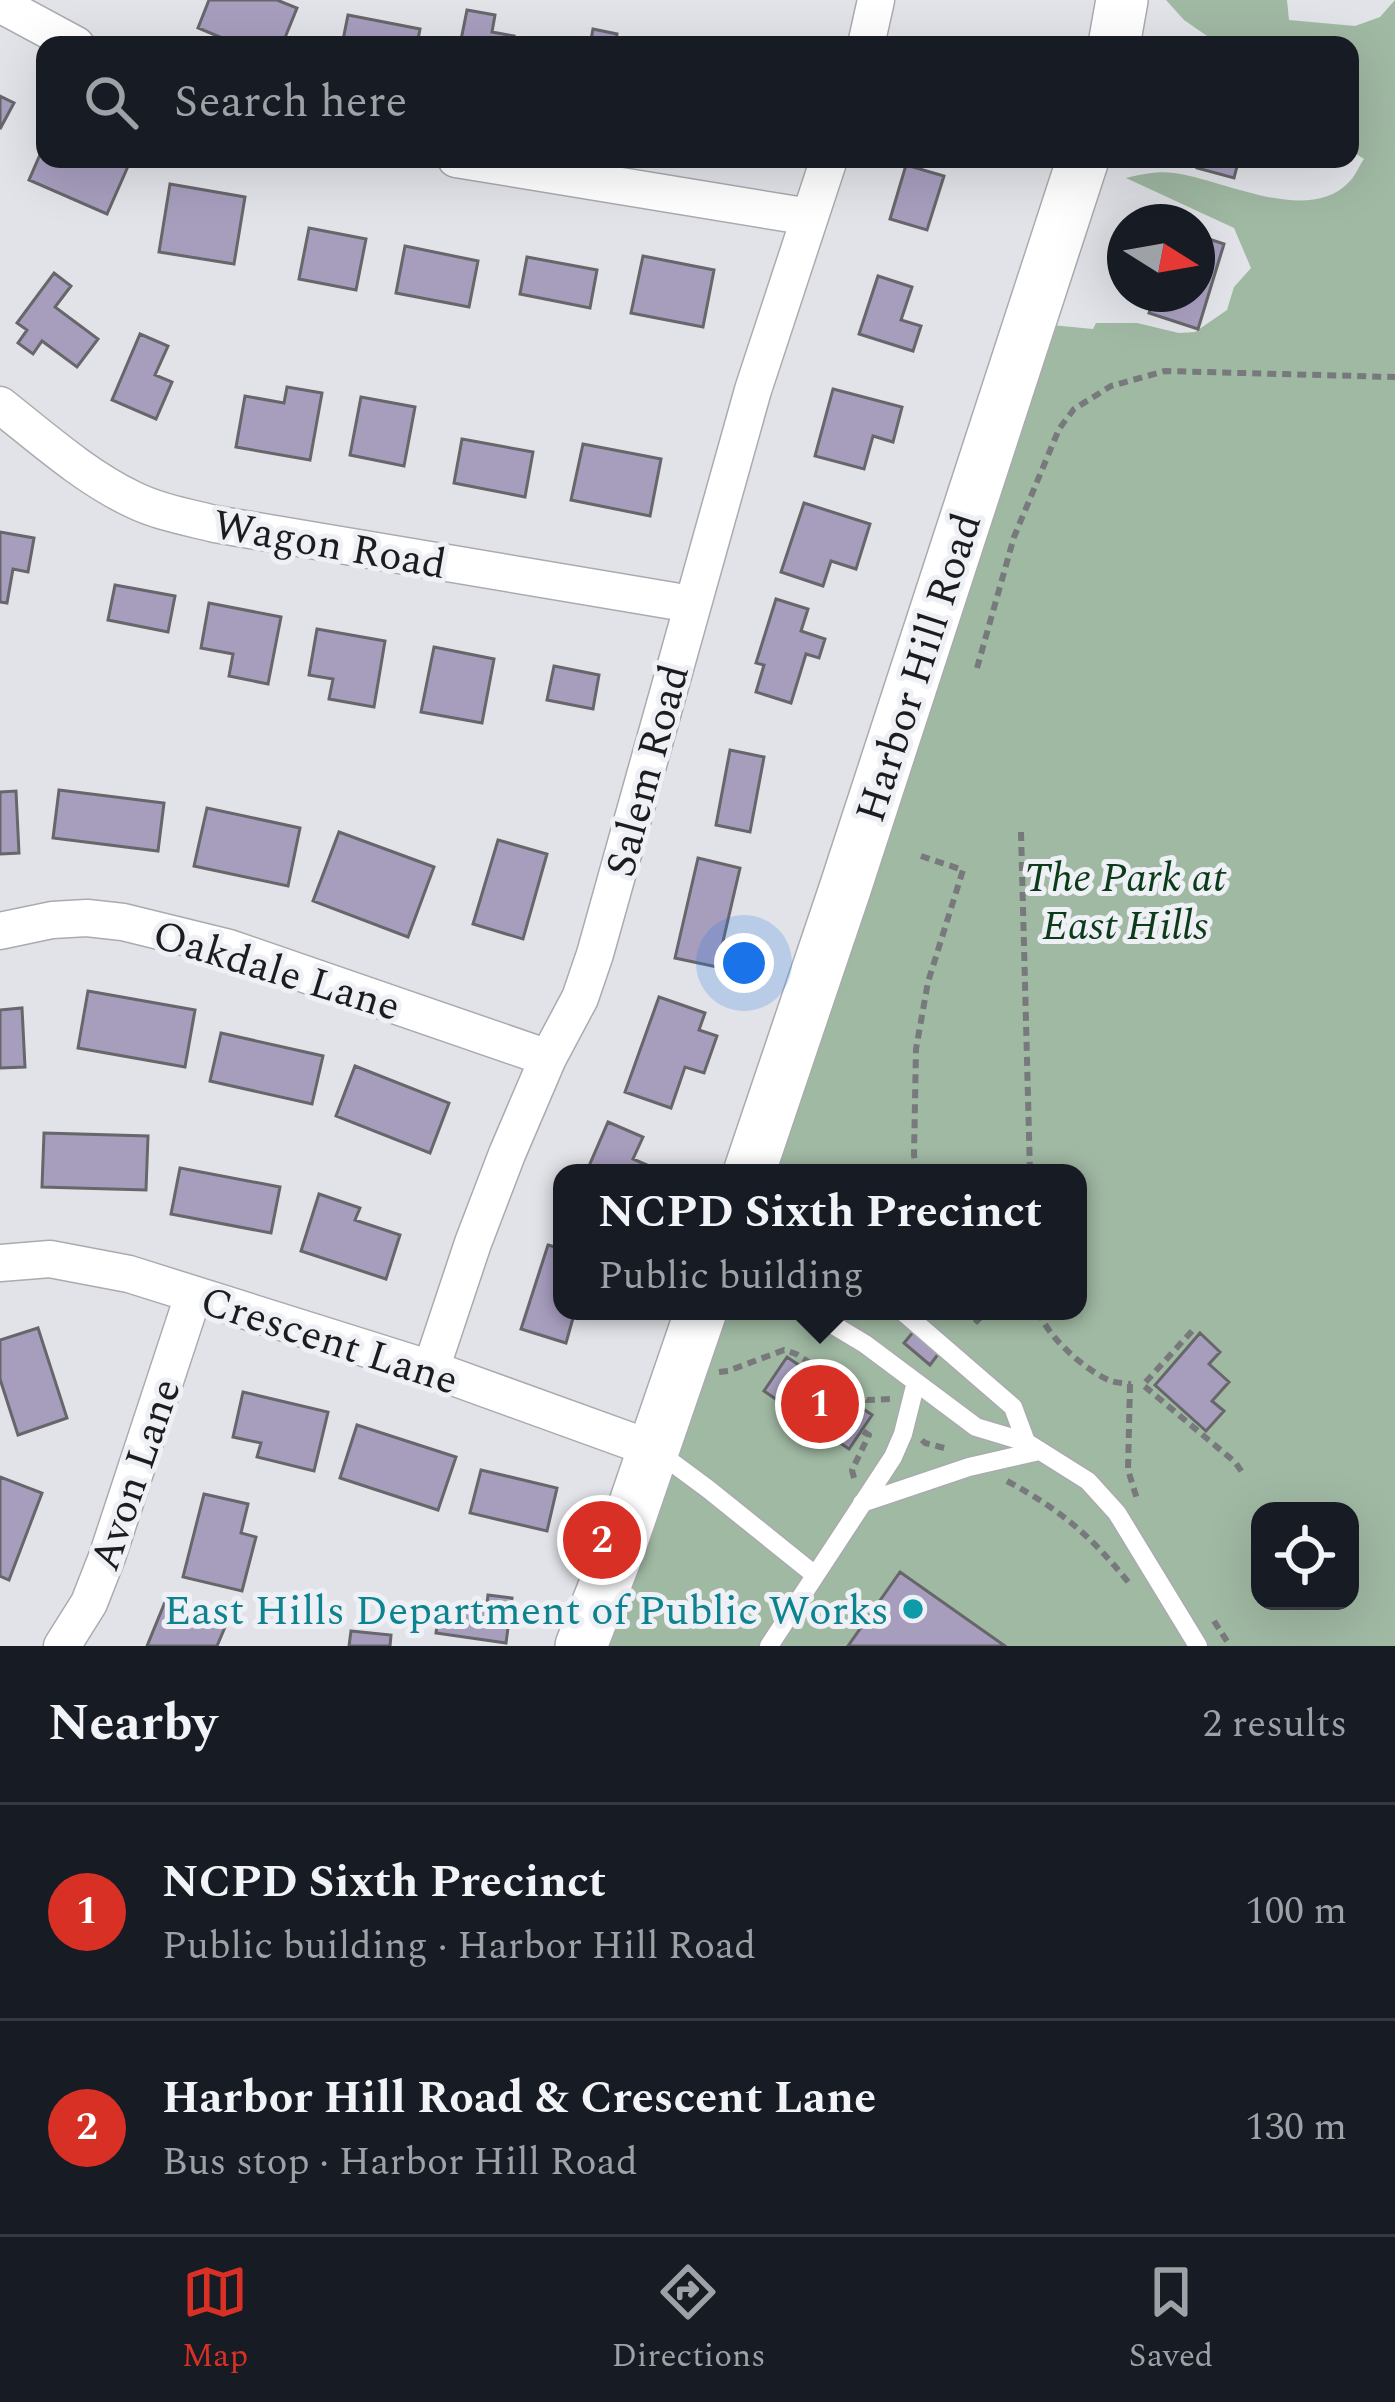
<!DOCTYPE html>
<meta charset="utf-8">
<style>
body{margin:0;font-family:Spectral,serif;background:#242831;color:#f1f3f6}
.controls{position:absolute;right:36px;bottom:36px;display:grid;overflow:hidden;border-radius:24px;box-shadow:0 12px 48px #0002}
.controls button{width:108px;height:108px;display:grid;place-items:center;padding:0;border:0;border-bottom:3px solid #363941;background:#171b24;color:#f1f3f6;font:60px sans-serif}
.compass{position:absolute;left:1107px;top:204px;width:108px;height:108px;border-radius:50%;background:#171b24;box-shadow:0 12px 48px #0002;rotate:101deg}
.you{position:absolute;left:744px;top:963px;width:42px;height:42px;margin:-30px;border:9px solid #fff;border-radius:50%;background:#1a73e8;box-shadow:0 0 0 18px #1a73e833}
.badge{display:grid;place-items:center;width:78px;height:78px;border-radius:50%;background:#d93025;color:#fff;font-size:39px;font-weight:700}
.pin{position:absolute;translate:-50% -50%;border:6px solid #fff;box-shadow:0 3px 12px #0006}
.popup{position:absolute;left:553px;top:1164px;width:534px;height:156px;box-sizing:border-box;display:grid;place-content:center;border-radius:24px;background:#171b24;filter:drop-shadow(0 3px 9px #0005);font-size:39px;white-space:nowrap;color:#9ea1a6}
.popup b{font-size:45px;color:#f1f3f6}
.popup::after{content:'';position:absolute;left:50%;top:100%;margin-left:-24px;border:24px solid transparent;border-top-color:#171b24}
.list{margin:0;padding:0;list-style:none}
h2{display:flex;justify-content:space-between;align-items:center;height:156px;margin:0;padding:0 48px;font-size:51px}
h2 small{font-size:39px;font-weight:400;color:#9ea1a6}
.list li{display:grid;grid-template-columns:78px 1fr auto;gap:36px;align-items:center;box-sizing:border-box;height:216px;padding:0 48px;border-top:3px solid #363941}
.list b{display:block;font-size:45px;white-space:nowrap}
.list p{margin:0;font-size:39px;white-space:nowrap;color:#9ea1a6}
.list em{font-size:39px;font-style:normal;color:#9ea1a6}
.icon{flex:none;width:66px;height:66px;fill:none;stroke:currentColor;stroke-width:2;stroke-linecap:round;stroke-linejoin:round}
.map{position:relative;flex:none;width:1395px;height:1646px;overflow:hidden}
.search{position:absolute;background:#171b24;box-shadow:0 12px 48px #0002;left:36px;right:36px;top:36px;height:132px;display:flex;align-items:center;gap:30px;box-sizing:border-box;padding:0 42px;border-radius:24px;color:#9ea1a6;font-size:45px}
.sheet{height:588px;background:#171b24}
nav{display:flex;justify-content:space-around;align-items:center;box-sizing:border-box;height:168px;border-top:3px solid #363941;background:#171b24;font-size:33px;color:#9ea1a6}
nav a{display:grid;justify-items:center;gap:6px}
nav .on{color:#d93025}
.map>svg:first-child{display:block}
.green{fill:#a0b9a3;fill-rule:evenodd}
.building{fill:#a79ebe;stroke:#67666a;stroke-width:3}
.lines{fill:none;stroke-linecap:round;stroke-linejoin:round}
.lane-casing{stroke:#aaabaf;stroke-width:21}
.street-casing{stroke:#aaabaf;stroke-width:39}
.secondary-casing{stroke:#aaabaf;stroke-width:54}
.path{stroke:#78797c;stroke-width:6;stroke-dasharray:9 6;stroke-linecap:butt}
.lane{stroke:#fff;stroke-width:18}
.street{stroke:#fff;stroke-width:36}
.secondary{stroke:#fff;stroke-width:51}
.culture-dot{fill:#0f9aa8;stroke:#eff0f5;stroke-width:4.5}
.labels{text-anchor:middle;stroke-width:10;stroke-linejoin:round;paint-order:stroke}
.street-label{font-size:42px;fill:#1b1c1d;stroke:#eff0f5}
.park-label{font-size:42px;font-style:italic;fill:#0c3b1a;stroke:#eff0f5}
.culture-label{font-size:42px;fill:#0d838f;stroke:#eff0f5;text-anchor:end}
</style>
<div class="map">
<svg width="1395" height="1646" viewBox="0 0 1395 1646">
<rect width="100%" height="100%" fill="#e2e3e8"/>
<path class="green" d="M1166,0H1287L1289,20L1355,26L1380,17L1395,0V1646H583L701,1311H1078V1173H748L1031,323L1093,329L1096,323H1137L1179,333L1195,332L1227,310L1234,287L1251,268L1234,228L1126,178C1143,174 1157,171 1174,173C1222,179 1307,225 1348,183C1355,177 1359,166 1364,159L1350,150V45H1220L1184,20ZM1260,1511H1350V1601H1260Z"/>
<path class="building" d="M209,0H277L297,8L282,45H239L198,28Z
M467,10L495,15L492,32L514,36L512,45H460Z
M348,15L420,29L417,45H342Z
M593,29L617,34L615,45H590Z
M0,96L14,103L0,129Z
M45,143V159H118L129,164L107,214L29,180Z
M1199,159H1239L1234,178L1197,168Z
M906,165L944,176L927,230L890,219Z
M170,184L245,197L234,264L159,252Z
M309,228L366,239L356,290L299,279Z
M1197,235L1224,244L1198,329L1149,313L1155,294H1197Z
M405,246L478,261L469,307L396,293Z
M643,256L714,270L703,327L631,313Z
M527,257L597,270L590,308L520,294Z
M54,273L71,286L55,307L98,339L77,367L42,341L33,354L18,343L27,330L17,323Z
M878,276L912,287L901,320L921,326L913,351L859,334Z
M140,334L168,346L155,375L172,382L156,419L112,400Z
M287,387L322,393L310,460L236,447L245,396L284,403Z
M833,389L902,407L893,442L873,436L864,469L815,456Z
M361,397L415,407L404,466L350,455Z
M462,439L533,452L525,497L454,483Z
M583,444L661,459L650,516L571,500Z
M804,503L870,524L856,569L831,561L823,586L781,572Z
M0,532L34,538L28,572L13,569L7,603L0,602Z
M115,585L175,596L168,632L108,620Z
M776,599L808,609L801,631L825,639L819,658L806,654L791,703L756,692L764,665L756,663Z
M209,603L281,617L268,684L229,676L233,654L201,648Z
M317,629L385,641L374,707L329,699L333,679L309,675Z
M434,647L494,659L482,723L421,712Z
M554,666L599,675L593,709L547,700Z
M730,750L764,757L750,832L716,825Z
M59,790L164,803L158,851L53,838Z
M16,791L19,853L0,854V792Z
M207,808L300,828L288,886L194,866Z
M339,832L434,867L408,937L313,901Z
M498,840L547,854L523,939L473,924Z
M698,858L740,868L717,967L675,958Z
M88,991L195,1010L185,1067L78,1048Z
M659,997L705,1013L699,1030L717,1036L704,1073L685,1067L671,1108L625,1092Z
M22,1008L25,1067L0,1068V1010Z
M221,1033L323,1056L312,1104L210,1081Z
M355,1066L449,1103L430,1153L336,1116Z
M608,1122L643,1137L633,1159L647,1165L643,1173H586Z
M44,1133L148,1136L146,1190L42,1187Z
M180,1168L280,1187L271,1233L171,1214Z
M319,1194L360,1208L355,1220L400,1235L386,1279L301,1251Z
M548,1245L562,1249V1311H575L566,1343L521,1329Z
M38,1328L67,1418L18,1435L0,1379V1340Z
M914,1331L939,1353L930,1365L904,1343Z
M1200,1333L1220,1352L1209,1364L1229,1382L1212,1401L1224,1411L1206,1431L1155,1385Z
M787,1357L872,1415L849,1449L764,1391Z
M243,1392L328,1412L314,1471L257,1457L261,1443L233,1437Z
M357,1425L456,1457L438,1510L340,1478Z
M481,1470L557,1488L547,1531L470,1513Z
M0,1477L42,1493L9,1580L0,1576Z
M204,1494L248,1504L241,1533L256,1537L242,1591L183,1577Z
M900,1572L1005,1646H848Z
M488,1595L512,1598L506,1643L436,1633L440,1604L486,1611Z
M165,1602L225,1627L217,1646H147Z
M351,1631L391,1635L390,1646H349Z"/>
<g class="lines">
<defs>
<path id="lane" d="M810,1311L865,1344L976,1427L1026,1442L1088,1481L1117,1513L1198,1646
M902,1311L1013,1407L1026,1442
M658,1452L708,1489L815,1575
M862,1503L969,1467L1039,1451
M769,1646L893,1457L903,1434L916,1382"/>
<path id="street" d="M0,4L76,45
M866,45L876,0
M456,159L810,217
M0,405C42,438 84,476 132,499C158,512 187,517 215,524L691,604
M0,931L52,920L87,918L123,922L229,948L548,1058
M0,1263L50,1259L129,1274L431,1369L655,1450
M431,1369L473,1243L507,1154L548,1058L580,998L595,954L753,390L829,159
M62,1646L89,1603L107,1557L193,1296"/>
<path id="secondary" d="M1114,45L1122,0
M749,1173L845,889L1083,159
M581,1646L621,1544L701,1311"/>
</defs>
<use href="#lane" class="lane-casing"/>
<use href="#street" class="street-casing"/>
<use href="#secondary" class="secondary-casing"/>
<path class="path" d="M977,668L1014,537L1059,429L1074,409L1111,386L1165,371L1395,377
M1021,832L1030,1173
M917,1173L914,1155L916,1049L928,982L963,870L918,855
M1039,1311C1045,1335 1087,1372 1111,1381C1117,1383 1124,1383 1131,1384
M975,1323L987,1311
M1192,1331L1143,1385L1235,1462L1244,1475
M719,1372L728,1371L784,1350L796,1354L867,1400L891,1399
M1130,1384L1128,1470L1137,1499
M922,1440L925,1443L948,1449
M854,1478L852,1470L869,1435L861,1430
M1007,1481C1061,1510 1090,1535 1129,1583
M1214,1621L1230,1646"/>
<use href="#lane" class="lane"/>
<use href="#street" class="street"/>
<use href="#secondary" class="secondary"/>
</g>
<circle class="culture-dot" cx="913" cy="1609" r="12"/>
<g class="labels">
<g class="street-label">
<text transform="translate(330 543) rotate(10)" y="15">Wagon Road</text>
<text transform="translate(917 667) rotate(-72)" y="15">Harbor Hill Road</text>
<text transform="translate(646 770) rotate(-75)" y="15">Salem Road</text>
<text transform="translate(277 969) rotate(17)" y="15">Oakdale Lane</text>
<text transform="translate(330 1339) rotate(18)" y="15">Crescent Lane</text>
<text transform="translate(134 1474) rotate(-71)" y="15">Avon Lane</text>
</g>
<g class="park-label">
<text x="1125" y="891">The Park at<tspan x="1125" dy="48">East Hills</tspan></text>
</g>
<g class="culture-label">
<text x="889" y="1624">East Hills Department of Public Works</text>
</g>
</g>
</svg>
<div class="controls">
<button><svg class="icon" aria-label="locate" viewBox="0 0 24 24"><circle cx="12" cy="12" r="6"/><path d="M12 2v4M12 18v4M2 12h4M18 12h4"/></svg></button>
</div>
<svg class="compass" viewBox="-18 -18 36 36"><path d="M0-13l5 13h-10z" fill="#e53935"/><path d="M0 13l5-13h-10z" fill="#9ea1a6"/></svg>
<div class="you"></div>
<div class="pin badge" style="left:820px;top:1404px">1</div>
<div class="popup"><b>NCPD Sixth Precinct</b>Public building</div>
<div class="pin badge" style="left:602px;top:1540px">2</div>
<div class="search"><svg class="icon" aria-label="search" viewBox="0 0 24 24"><circle cx="10" cy="10" r="6"/><path d="M15 15l6 6"/></svg>Search here</div>
</div>
<section class="sheet">
<h2>Nearby<small>2 results</small></h2>
<ul class="list">
<li><span class="badge">1</span><div><b>NCPD Sixth Precinct</b><p>Public building · Harbor Hill Road</p></div><em>100 m</em></li>
<li><span class="badge">2</span><div><b>Harbor Hill Road &amp; Crescent Lane</b><p>Bus stop · Harbor Hill Road</p></div><em>130 m</em></li>
</ul>
</section>
<nav>
<a class="on"><svg class="icon" aria-label="map" viewBox="0 0 24 24"><path d="M3 6l6-2 6 2 6-2v14l-6 2-6-2-6 2zM9 4v14M15 6v14"/></svg>Map</a>
<a><svg class="icon" aria-label="directions" viewBox="0 0 24 24"><path d="M12 3l9 9-9 9-9-9zM9 14v-3h6M13 9l2 2-2 2"/></svg>Directions</a>
<a><svg class="icon" aria-label="saved" viewBox="0 0 24 24"><path d="M7 4h10v16l-5-4-5 4z"/></svg>Saved</a>
</nav>
